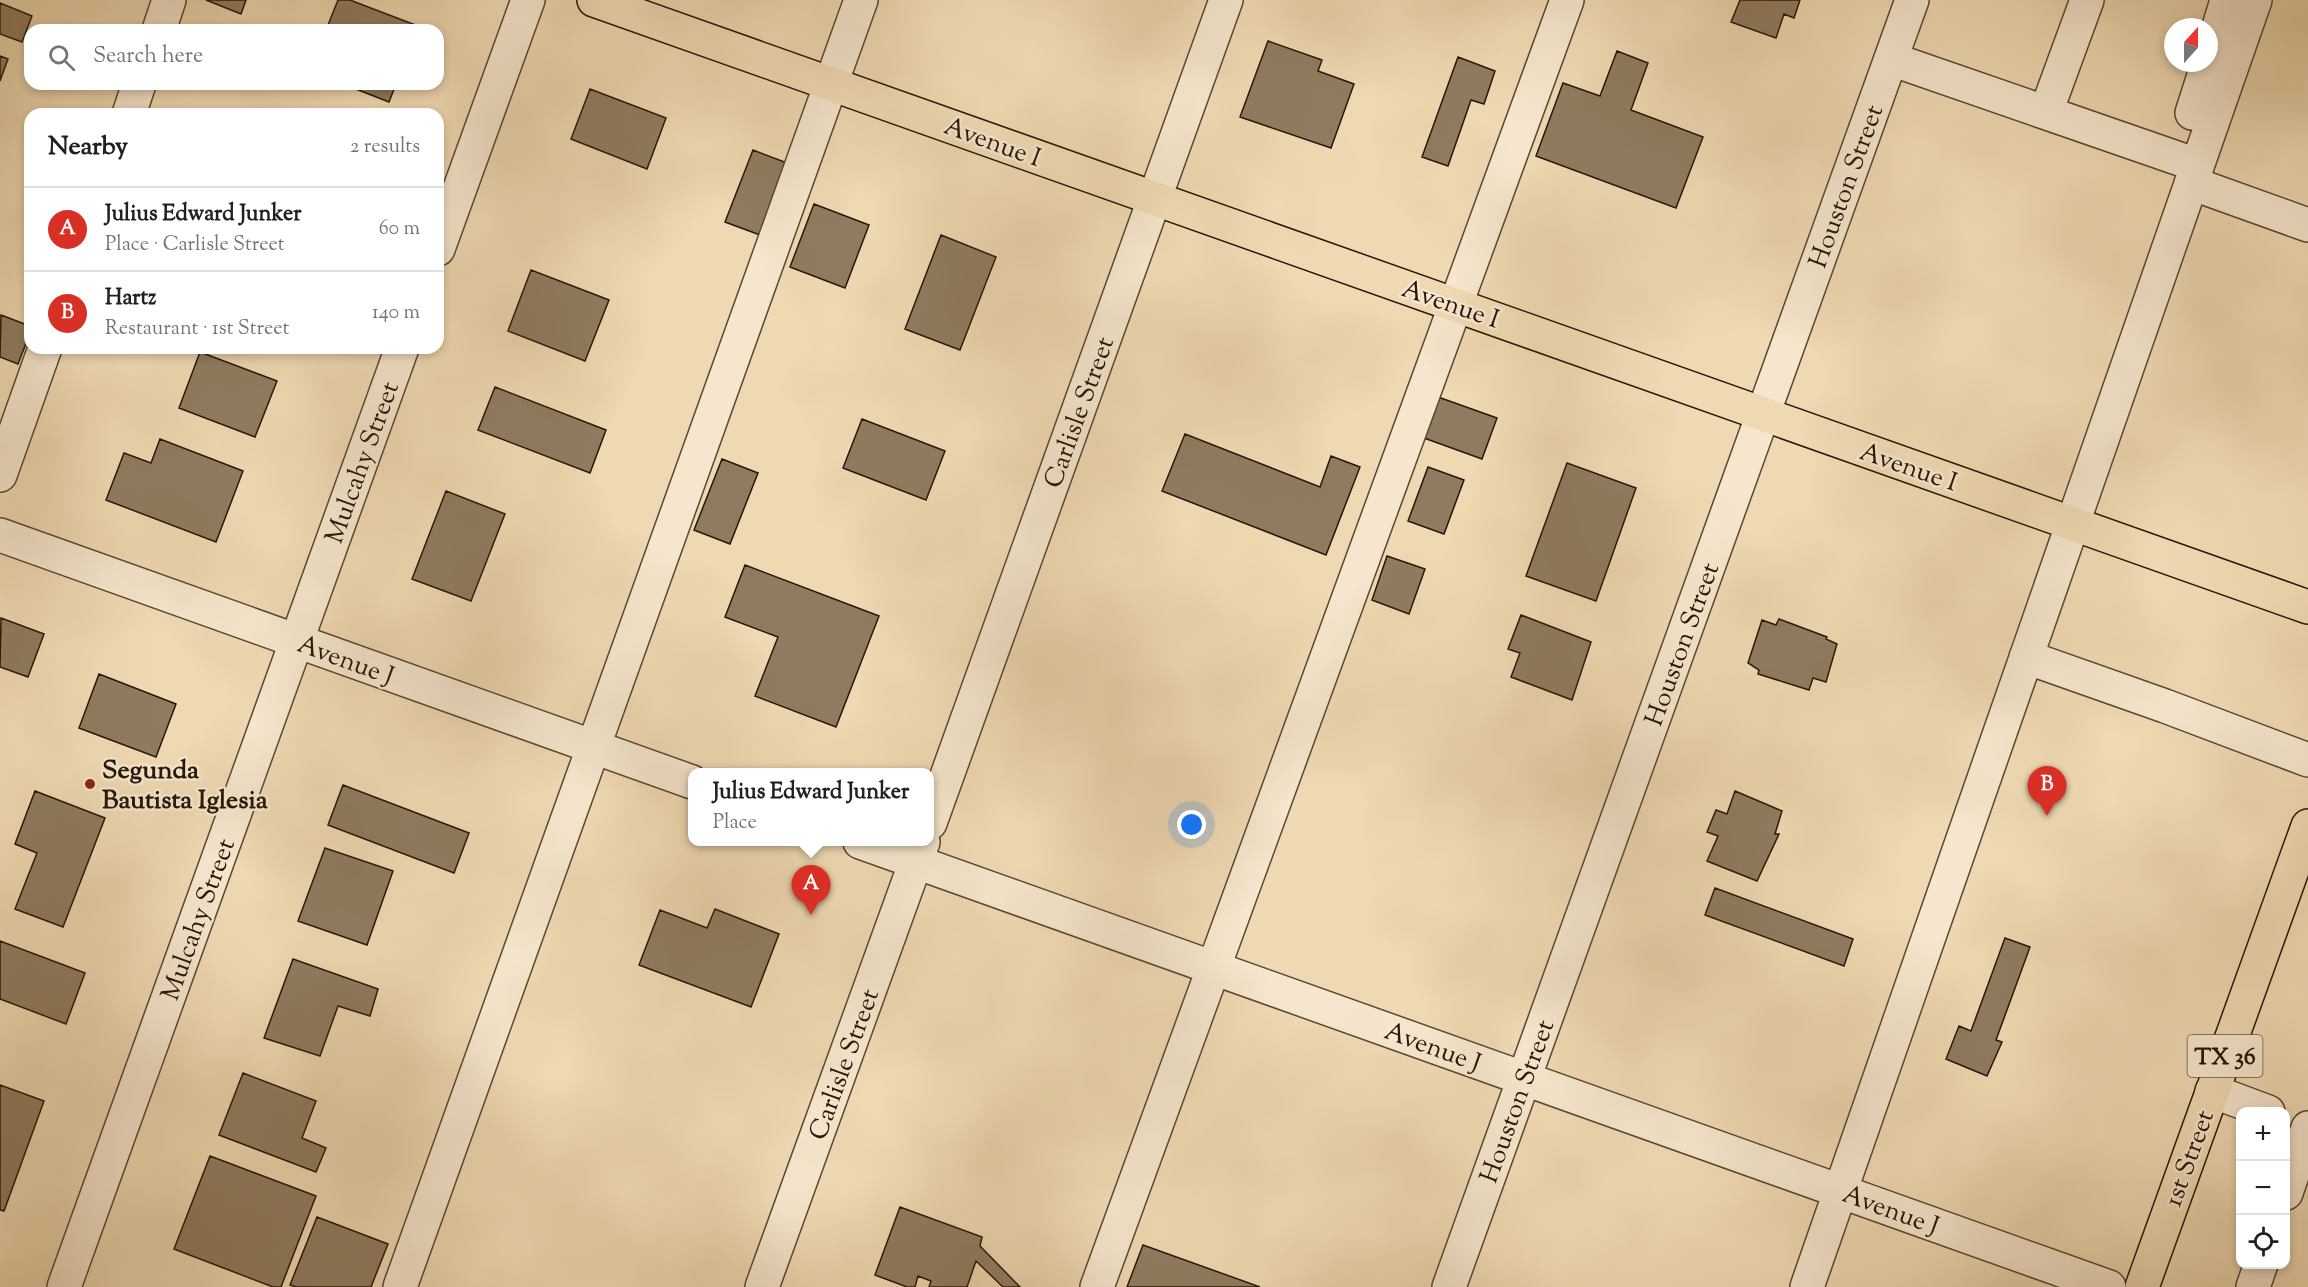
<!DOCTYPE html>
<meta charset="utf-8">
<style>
body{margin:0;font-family:"Sorts Mill Goudy",serif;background:#f6f6f6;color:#202124}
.controls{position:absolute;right:18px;bottom:18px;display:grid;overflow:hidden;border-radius:12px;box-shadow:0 3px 9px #0003}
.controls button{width:54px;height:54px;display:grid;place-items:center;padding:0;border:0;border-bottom:2px solid #e0e0e0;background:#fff;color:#202124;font:30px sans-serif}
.compass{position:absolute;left:2164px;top:18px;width:54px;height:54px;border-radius:50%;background:#fff;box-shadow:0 3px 9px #0003;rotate:21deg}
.you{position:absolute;left:1192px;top:825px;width:21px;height:21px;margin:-15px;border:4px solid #fff;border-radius:50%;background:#1a73e8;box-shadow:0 0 0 9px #1a73e833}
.badge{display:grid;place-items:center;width:39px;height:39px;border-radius:50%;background:#d93025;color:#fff;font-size:20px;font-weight:700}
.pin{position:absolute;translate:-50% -50px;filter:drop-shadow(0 2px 3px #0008)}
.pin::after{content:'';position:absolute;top:32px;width:21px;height:18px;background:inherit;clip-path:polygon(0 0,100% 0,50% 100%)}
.popup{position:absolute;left:688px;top:768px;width:246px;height:78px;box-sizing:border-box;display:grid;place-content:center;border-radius:12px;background:#fff;filter:drop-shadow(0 2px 4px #0005);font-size:20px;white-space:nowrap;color:#757577}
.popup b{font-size:22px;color:#202124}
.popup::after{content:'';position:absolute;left:50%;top:100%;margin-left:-12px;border:12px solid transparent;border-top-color:#fff}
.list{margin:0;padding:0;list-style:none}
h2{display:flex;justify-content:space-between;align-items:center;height:78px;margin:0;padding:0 24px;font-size:26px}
h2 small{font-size:20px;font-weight:400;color:#757577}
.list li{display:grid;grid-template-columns:39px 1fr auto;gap:18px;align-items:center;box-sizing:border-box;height:84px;padding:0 24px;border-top:2px solid #e0e0e0}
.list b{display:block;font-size:22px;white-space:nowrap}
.list p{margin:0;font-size:20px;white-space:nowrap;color:#757577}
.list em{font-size:20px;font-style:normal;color:#757577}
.icon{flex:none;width:33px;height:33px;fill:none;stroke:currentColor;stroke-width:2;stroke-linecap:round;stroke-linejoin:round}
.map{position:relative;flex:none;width:2308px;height:1287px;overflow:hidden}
.search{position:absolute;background:#fff;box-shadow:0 3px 9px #0003;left:24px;top:24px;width:420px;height:66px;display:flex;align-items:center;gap:15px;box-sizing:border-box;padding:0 21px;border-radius:18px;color:#757577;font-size:22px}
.panel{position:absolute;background:#fff;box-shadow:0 3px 9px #0003;left:24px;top:108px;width:420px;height:246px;border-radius:18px}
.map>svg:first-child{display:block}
.building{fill:#8f7c60;stroke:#271707;stroke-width:1.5}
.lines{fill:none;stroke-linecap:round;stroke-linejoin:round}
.minor-casing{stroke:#594832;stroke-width:36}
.major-casing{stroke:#271707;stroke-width:36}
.minor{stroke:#f5e6cd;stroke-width:33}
.major{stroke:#efd9b2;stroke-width:33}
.poi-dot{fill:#8f2418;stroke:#f5e6cd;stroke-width:2}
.labels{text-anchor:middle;stroke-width:5;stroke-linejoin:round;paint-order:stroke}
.shield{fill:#f5e6cd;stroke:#655542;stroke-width:1.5}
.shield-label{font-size:24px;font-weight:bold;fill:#271707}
.street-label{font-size:26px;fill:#271707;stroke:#f5e6cd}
.poi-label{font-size:26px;font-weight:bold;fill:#271707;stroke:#f5e6cd;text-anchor:start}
</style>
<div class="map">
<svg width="2308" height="1287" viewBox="0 0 2308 1287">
<rect width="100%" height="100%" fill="#efd9b2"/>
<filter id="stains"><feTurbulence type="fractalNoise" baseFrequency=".00333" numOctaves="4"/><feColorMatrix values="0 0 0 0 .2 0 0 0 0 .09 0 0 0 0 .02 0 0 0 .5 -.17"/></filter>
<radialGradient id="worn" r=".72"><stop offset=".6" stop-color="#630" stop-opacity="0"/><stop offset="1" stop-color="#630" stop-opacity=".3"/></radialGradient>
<path class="building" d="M206,0H246L241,14Z
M338,0H350L418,26L417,30H326Z
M1740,0H1800L1794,18L1784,14L1776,38L1731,22Z
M0,3L32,16L22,42L0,34Z
M1268,41L1322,60L1318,71L1354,84L1331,148L1240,117Z
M1617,51L1648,63L1631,110L1703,137L1676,208L1536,156L1563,83L1600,96Z
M0,56L8,59L0,81Z
M1458,57L1495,71L1484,104L1471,100L1448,166L1422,157Z
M343,84H396L389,102Z
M590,89L666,118L647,169L571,139Z
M753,150L787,163L760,235L725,222Z
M814,204L869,225L845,288L790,267Z
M941,235L996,257L960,350L905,329Z
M531,270L609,300L585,361L508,331Z
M1,315L30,326V333L18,364L0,357Z
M200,352L277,381L255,437L179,408Z
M495,387L606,430L590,473L478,430Z
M1438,397L1497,418L1482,459L1424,438Z
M862,419L945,451L926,500L843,468Z
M1185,434L1320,487L1331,456L1360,467L1326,555L1162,491Z
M160,439L243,471L216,542L106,500L124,453L151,463Z
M722,459L758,473L730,544L694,530Z
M1567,463L1636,488L1596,601L1526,576Z
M1428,467L1464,480L1444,534L1408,521Z
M446,491L505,514L471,601L412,579Z
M1387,556L1425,569L1409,614L1372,600Z
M745,565L879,616L836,727L755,696L778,637L725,617Z
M1521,615L1591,642L1572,700L1511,677L1520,653L1508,649Z
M1,618L44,634L28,677L0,667Z
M1779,619L1827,637L1826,639L1837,644L1826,682L1813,678L1809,690L1758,674L1759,670L1748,663L1762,620L1776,625Z
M99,674L176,704L156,757L79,728Z
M343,785L469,833L454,873L328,825Z
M35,791L105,818L63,927L15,909L37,853L15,844Z
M1735,791L1782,811L1775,834H1779L1757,881L1707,861L1718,836L1707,832L1716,810L1727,814Z
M325,848L393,871L367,945L298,921Z
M1715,888L1853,939L1844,966L1705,915Z
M715,909L779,934L751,1007L639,965L660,910L707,928Z
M2005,938L2030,947L1996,1040L2002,1042L1987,1076L1946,1059L1959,1026L1971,1031Z
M0,941L85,973L66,1024L0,999Z
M293,959L378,989L370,1016L338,1006L320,1056L264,1038Z
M243,1073L316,1101L302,1138L326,1148L316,1172L219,1135Z
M0,1085L44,1101L4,1211L0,1210Z
M210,1156L316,1196L281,1287H273L174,1249Z
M900,1207L982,1237L980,1246L1020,1287H1003L976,1261L967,1287H929L931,1281L918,1276L915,1287H907L875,1275Z
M317,1217L388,1244L371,1287H296L290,1285Z
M1143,1245L1260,1287H1127Z"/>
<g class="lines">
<defs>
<path id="minor" d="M159,30L169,0
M1891,59L2197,165
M2209,60L2227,0
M2046,112L2087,0
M2192,113L2208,63
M129,114L139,84
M2191,183L2308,225
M438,249L528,0
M0,475L45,348
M0,535L692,782
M2026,657L2165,706L2308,760
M930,823L1226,0
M860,842L2109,1287
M2212,1091L2268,1112
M2286,1193L2308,1128
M64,1287L402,348
M400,1287L861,0
M762,1287L923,842
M1097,1287L1567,0
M1449,1287L1912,0
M1807,1287L2255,0
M2253,1287L2261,1264"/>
<path id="major" d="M594,0L2308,607
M2142,1287L2308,826"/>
</defs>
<use href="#minor" class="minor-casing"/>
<use href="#major" class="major-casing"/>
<use href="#minor" class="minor"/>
<use href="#major" class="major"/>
</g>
<circle class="poi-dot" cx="90" cy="784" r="6"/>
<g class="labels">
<rect class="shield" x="2187.5" y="1035" width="75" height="42" rx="4.5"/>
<g class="shield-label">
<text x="2225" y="1064">TX 36</text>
</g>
<g class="street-label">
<text transform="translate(993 141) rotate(20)" y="9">Avenue I</text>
<text transform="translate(1845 186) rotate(-70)" y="9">Houston Street</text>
<text transform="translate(1451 303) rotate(19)" y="9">Avenue I</text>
<text transform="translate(1078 412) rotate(-70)" y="9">Carlisle Street</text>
<text transform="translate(361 462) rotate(-70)" y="9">Mulcahy Street</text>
<text transform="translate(1909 466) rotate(19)" y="9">Avenue I</text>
<text transform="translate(1681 644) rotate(-70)" y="9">Houston Street</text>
<text transform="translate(346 659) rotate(20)" y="9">Avenue J</text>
<text transform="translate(197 919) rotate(-70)" y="9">Mulcahy Street</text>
<text transform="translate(1433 1046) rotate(20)" y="9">Avenue J</text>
<text transform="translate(843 1064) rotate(-70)" y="9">Carlisle Street</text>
<text transform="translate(1516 1101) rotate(-70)" y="9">Houston Street</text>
<text transform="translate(2188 1158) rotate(-70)" y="9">1st Street</text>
<text transform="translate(1891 1209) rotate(20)" y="9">Avenue J</text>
</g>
<g class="poi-label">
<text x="102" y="778">Segunda<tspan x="102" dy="30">Bautista Iglesia</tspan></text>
</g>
</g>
<rect width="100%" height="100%" filter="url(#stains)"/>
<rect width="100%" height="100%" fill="url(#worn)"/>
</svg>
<div class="controls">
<button>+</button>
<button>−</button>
<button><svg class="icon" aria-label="locate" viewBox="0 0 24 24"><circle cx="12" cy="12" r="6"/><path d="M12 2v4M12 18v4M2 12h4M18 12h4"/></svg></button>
</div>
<svg class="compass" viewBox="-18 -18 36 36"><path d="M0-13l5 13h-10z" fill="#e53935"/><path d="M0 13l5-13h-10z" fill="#757577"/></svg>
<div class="you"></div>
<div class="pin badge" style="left:811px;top:915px">A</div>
<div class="popup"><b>Julius Edward Junker</b>Place</div>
<div class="pin badge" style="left:2047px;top:816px">B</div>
<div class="search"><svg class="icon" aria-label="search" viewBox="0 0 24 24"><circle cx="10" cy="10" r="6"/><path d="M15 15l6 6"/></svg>Search here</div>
<section class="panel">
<h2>Nearby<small>2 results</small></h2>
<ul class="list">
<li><span class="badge">A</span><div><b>Julius Edward Junker</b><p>Place · Carlisle Street</p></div><em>60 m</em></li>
<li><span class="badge">B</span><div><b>Hartz</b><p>Restaurant · 1st Street</p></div><em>140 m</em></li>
</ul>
</section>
</div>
